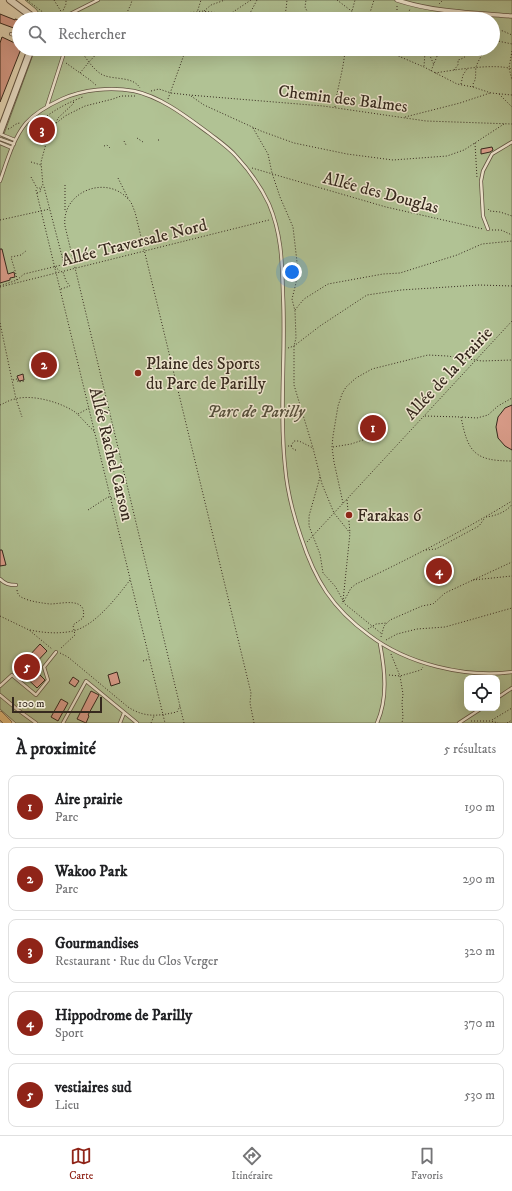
<!DOCTYPE html>
<html lang="fr">
<meta charset="utf-8">
<style>
body{margin:0;font-family:"IM FELL DW Pica",serif;background:#f2f2f2;color:#202124}
.controls{position:absolute;right:12px;bottom:12px;display:grid;overflow:hidden;border-radius:8px;box-shadow:0 4px 16px #0002}
.controls button{width:36px;height:36px;display:grid;place-items:center;padding:0;border:0;border-bottom:1px solid #e0e0e0;background:#fff;color:#202124;font:20px sans-serif}
.scale{position:absolute;left:12px;bottom:10px;width:90px;box-sizing:border-box;padding-left:4px;border:2px solid #36291e;border-top:0;font-size:11px;line-height:14px;white-space:nowrap;color:#36291e;-webkit-text-stroke:3px #f1e9d3;paint-order:stroke}
.you{position:absolute;left:292px;top:272px;width:14px;height:14px;margin:-10px;border:3px solid #fff;border-radius:50%;background:#1a73e8;box-shadow:0 0 0 6px #1a73e833}
.badge{display:grid;place-items:center;width:26px;height:26px;border-radius:50%;background:#8f2418;color:#fff;font-size:13px;font-weight:700}
.pin{position:absolute;translate:-50% -50%;border:2px solid #fff;box-shadow:0 1px 4px #0006}
.list{margin:0;padding:0;list-style:none}
h2{display:flex;justify-content:space-between;align-items:center;height:52px;margin:0;padding:0 16px;font-size:17px}
h2 small{font-size:13px;font-weight:400;color:#757577}
.list li{display:grid;grid-template-columns:26px 1fr auto;gap:12px;align-items:center;box-sizing:border-box;height:64px;margin:0 8px 8px;padding:0 8px;border:1px solid #e0e0e0;border-radius:8px}
.list b{display:block;font-size:15px;white-space:nowrap}
.list p{margin:0;font-size:13px;white-space:nowrap;color:#757577}
.list em{font-size:13px;font-style:normal;color:#757577}
.icon{flex:none;width:22px;height:22px;fill:none;stroke:currentColor;stroke-width:2;stroke-linecap:round;stroke-linejoin:round}
.map{position:relative;flex:none;width:512px;height:723px;overflow:hidden}
.search{position:absolute;background:#fff;box-shadow:0 4px 16px #0002;left:12px;right:12px;top:12px;height:44px;display:flex;align-items:center;gap:10px;box-sizing:border-box;padding:0 14px;border-radius:22px;color:#757577;font-size:15px}
.sheet{height:412px;background:#fff}
nav{display:flex;justify-content:space-around;align-items:center;box-sizing:border-box;height:56px;border-top:1px solid #e0e0e0;background:#fff;font-size:11px;color:#757577}
nav a{display:grid;justify-items:center;gap:2px}
nav .on{color:#8f2418}
.map>svg:first-child{display:block}
.green{fill:#b1c294;stroke:#747659;fill-rule:evenodd}
.building{fill:#dc9f8d;stroke:#36291e}
.lines{fill:none;stroke-linecap:round;stroke-linejoin:round}
.service-casing{stroke:#635645;stroke-width:4}
.pedestrian-casing{stroke:#635645;stroke-width:5}
.tertiary-casing{stroke:#635645;stroke-width:8}
.primary-casing{stroke:#36291e;stroke-width:8}
.path{stroke:#36291e;stroke-width:1;stroke-dasharray:1 2;stroke-linecap:butt}
.service{stroke:#f1e9d3;stroke-width:2.5}
.pedestrian{stroke:#f1e9d3;stroke-width:3.5}
.tertiary{stroke:#f1e9d3;stroke-width:6}
.primary{stroke:#e5be7e;stroke-width:7}
.poi-dot{fill:#8f2418;stroke:#f1e9d3;stroke-width:1.5}
.labels{text-anchor:middle;stroke-width:3;stroke-linejoin:round;paint-order:stroke}
.street-label{font-size:17px;fill:#36291e;stroke:#f1e9d3}
.poi-label{font-size:17px;fill:#36291e;stroke:#f1e9d3;text-anchor:start}
.park-label{font-size:17px;font-style:italic;fill:#554f3c;stroke:#f1e9d3}
</style>
<div class="map">
<svg width="512" height="723" viewBox="0 0 512 723">
<rect width="100%" height="100%" fill="#eaddbb"/>
<filter id="stains"><feTurbulence type="fractalNoise" baseFrequency=".005" numOctaves="4"/><feColorMatrix values="0 0 0 0 .2 0 0 0 0 .09 0 0 0 0 .02 0 0 0 .5 -.17"/></filter>
<radialGradient id="worn" r=".72"><stop offset=".6" stop-color="#630" stop-opacity="0"/><stop offset="1" stop-color="#630" stop-opacity=".3"/></radialGradient>
<path class="green" d="M25,0H512V723H16L0,709V145L35,49H493V19H43L36,9ZM467,678H497V708H467Z"/>
<path class="building" d="M0,14L15,20V19L19,20V30L0,23Z
M2,37L19,45V49H21L0,102V43Z
M492,147L493,150L490,152L481,154V149Z
M0,249H2L8,274L14,272L15,277L10,278V280L0,283Z
M23,374L24,380L19,381L17,376Z
M512,405V450L505,446L498,438L496,427L498,417L505,408Z
M0,550H2L6,565L0,566Z
M40,644L47,651L32,667L45,680L37,688L17,669Z
M117,672L120,683L111,686L108,675Z
M73,677L79,681L75,687L69,683Z
M91,691L99,695L88,715L89,716L86,723L77,719Z
M61,699L68,703L58,721L51,717Z"/>
<g class="lines">
<defs>
<path id="service" d="M63,19L64,17L98,0
M11,34L19,37
M47,106L63,56L62,49
M0,134L15,140
M0,139L14,144
M0,143L12,148
M0,181C7,161 13,139 26,123C36,112 49,105 62,99C84,89 111,87 134,91C162,97 188,118 210,134C219,141 229,148 236,156C249,170 261,187 269,204C282,235 282,263 283,295C286,352 279,409 285,466C287,491 293,514 301,537C315,580 332,608 369,635C407,664 465,678 512,672
M488,229L483,216L481,181L483,171L492,154L512,142
M0,579C5,584 9,585 16,585
M0,686L12,675L36,695L48,680L44,667L56,652
M0,695L18,710L36,723
M497,698L512,688
M63,723L86,681L137,723
M120,723L124,713
M377,723C388,698 385,670 380,644
M459,723L482,708"/>
<path id="pedestrian" d="M397,0C433,12 473,13 512,16"/>
<path id="tertiary" d="M10,0L30,15L33,19
M0,132L31,49"/>
<path id="primary" d="M0,715L8,723"/>
</defs>
<use href="#service" class="service-casing"/>
<use href="#pedestrian" class="pedestrian-casing"/>
<use href="#tertiary" class="tertiary-casing"/>
<use href="#primary" class="primary-casing"/>
<path class="path" d="M27,0L44,13L55,19
M54,0L62,13
M337,0L362,19
M439,4L443,0
M397,6V19
M204,11L211,5L225,0
M62,13L66,4V0
M230,14L251,0
M248,17L257,0
M124,19L131,4L132,0
M146,19L165,14L197,12L201,11L229,14L253,19
M195,19L201,0
M282,19L286,10L287,0
M305,19L307,11L305,7L306,0
M350,19L355,0
M368,19L374,0
M406,19L410,9
M427,19L431,14
M493,26L501,30
M493,29L503,31L512,35
M493,40L512,44
M53,49L58,54
M80,49C85,57 94,71 103,75C114,80 133,76 140,88
M382,49L424,67L457,84L473,87L491,93L512,95
M421,49L425,53L424,66
M427,49L434,65
M512,51L509,68L512,80
M66,63L90,80L97,86
M454,70L458,65V60C465,58 468,55 469,49
M431,71L440,49
M80,73L89,62L101,49
M435,73C454,70 495,63 512,69
M461,84L463,75L467,69
M473,87V84C477,78 475,73 476,67C478,61 482,55 485,49
M151,91L159,89L171,93L189,95L323,106L426,121L512,124
M499,94L512,107
M191,96L204,105L261,131L294,143L347,154L393,160L447,156L464,150L504,124
M168,99L186,49
M335,107C337,88 344,69 345,49
M405,117L460,103L490,93
M33,122L36,127L43,130L45,146
M56,123L58,118L73,104L74,101
M54,125L65,116L85,106L113,99L121,96H135
M33,127C49,113 64,104 83,97
M253,128L268,154L272,173L280,197L293,227L297,262L296,283L292,299L295,311L296,338L294,346V385L313,448L322,484L334,513L350,533L343,601L342,604
M8,129C13,128 14,123 21,123
M35,136L38,128
M137,138L143,142
M158,140H161
M124,141L126,145
M475,143L477,178
M104,146L107,145L111,149
M31,162L41,165
M252,168L386,207L483,229
M31,177L37,188H40
M118,178L128,198
M65,185V211
M44,187L64,264
M36,190L165,723
M37,193L41,191L40,188L43,186L41,162L47,140L54,126
M488,209L490,211L500,212L512,216
M0,220L50,209
M492,230H501L512,235
M55,267L60,271
M17,280C16,272 13,265 11,257L21,255L27,250
M0,286L17,280L24,274L74,262
M0,287L269,220
M61,289L70,286L66,281L63,272
M295,310L299,305L304,299L328,284L383,274L400,273L457,255L482,244L512,241
M0,323L16,399L22,417
M288,348L294,346L320,326L367,295L401,290L479,285L512,286
M13,380L17,379L18,382L25,381
M0,405C5,403 9,400 15,399C32,394 60,402 75,412C82,418 88,426 95,432
M78,414L89,408
M425,416L461,417C468,452 474,461 512,461
M462,417L477,418L488,415L498,406L512,398
M288,446H291L294,441H299L313,448
M291,446L294,450H296
M333,447L351,444L366,439
M320,477L309,516V526L320,554L323,573L335,586L345,604L382,634
M347,500L350,533
M343,503L334,462L332,447L333,436L338,406L342,394L346,387L356,378L372,369L428,355L447,356L482,361L512,360
M88,510L108,497L115,499L120,503
M486,517C495,516 507,512 512,504
M307,542L347,499L512,321
M426,550L436,549L479,526L484,519
M473,580L512,576
M17,590C18,597 21,597 28,600C35,602 42,603 50,604C61,604 88,596 83,618L73,625L75,635L60,649
M344,601L351,588L356,584C409,559 461,532 512,501
M0,616L29,630L52,649
M368,629L376,624L387,623
M30,630C44,633 59,634 73,631C95,626 117,597 130,580
M381,637L384,626L390,620L422,606L433,604L445,593L512,562
M386,640L397,634L417,629L445,627L512,608
M60,653L68,657L128,707C145,718 158,716 177,712L180,706
M391,654L400,676L403,694L402,703L403,717L402,723
M143,661L149,659
M389,675L400,676L421,670L423,667
M492,720L512,708
M471,721H491L498,723
M151,723L154,716
M184,723L65,226C61,192 106,174 128,199C132,202 133,208 135,212L251,693L250,703L254,723
M507,723L512,720"/>
<use href="#service" class="service"/>
<use href="#pedestrian" class="pedestrian"/>
<use href="#tertiary" class="tertiary"/>
<use href="#primary" class="primary"/>
</g>
<g class="poi-dot">
<circle cx="138" cy="373" r="4"/>
<circle cx="349" cy="515" r="4"/>
</g>
<g class="labels">
<g class="street-label">
<text transform="translate(343 98) rotate(7)" y="6">Chemin des Balmes</text>
<text transform="translate(381 192) rotate(15)" y="6">Allée des Douglas</text>
<text transform="translate(134 242) rotate(-14)" y="6">Allée Traversale Nord</text>
<text transform="translate(448 373) rotate(-47)" y="6">Allée de la Prairie</text>
<text transform="translate(112 454) rotate(76)" y="6">Allée Rachel Carson</text>
</g>
<g class="poi-label">
<text x="146" y="369">Plaine des Sports<tspan x="146" dy="20">du Parc de Parilly</tspan></text>
<text x="357" y="521">Farakas 6</text>
</g>
<g class="park-label">
<text x="256" y="417">Parc de Parilly</text>
</g>
</g>
<rect width="100%" height="100%" filter="url(#stains)"/>
<rect width="100%" height="100%" fill="url(#worn)"/>
</svg>
<div class="controls">
<button><svg class="icon" aria-label="locate" viewBox="0 0 24 24"><circle cx="12" cy="12" r="6"/><path d="M12 2v4M12 18v4M2 12h4M18 12h4"/></svg></button>
</div>
<div class="scale">100 m</div>
<div class="you"></div>
<div class="pin badge" style="left:373px;top:428px">1</div>
<div class="pin badge" style="left:44px;top:365px">2</div>
<div class="pin badge" style="left:42px;top:130px">3</div>
<div class="pin badge" style="left:439px;top:571px">4</div>
<div class="pin badge" style="left:27px;top:667px">5</div>
<div class="search"><svg class="icon" aria-label="search" viewBox="0 0 24 24"><circle cx="10" cy="10" r="6"/><path d="M15 15l6 6"/></svg>Rechercher</div>
</div>
<section class="sheet">
<h2>À proximité<small>5 résultats</small></h2>
<ul class="list">
<li><span class="badge">1</span><div><b>Aire prairie</b><p>Parc</p></div><em>190 m</em></li>
<li><span class="badge">2</span><div><b>Wakoo Park</b><p>Parc</p></div><em>290 m</em></li>
<li><span class="badge">3</span><div><b>Gourmandises</b><p>Restaurant · Rue du Clos Verger</p></div><em>320 m</em></li>
<li><span class="badge">4</span><div><b>Hippodrome de Parilly</b><p>Sport</p></div><em>370 m</em></li>
<li><span class="badge">5</span><div><b>vestiaires sud</b><p>Lieu</p></div><em>530 m</em></li>
</ul>
</section>
<nav>
<a class="on"><svg class="icon" aria-label="map" viewBox="0 0 24 24"><path d="M3 6l6-2 6 2 6-2v14l-6 2-6-2-6 2zM9 4v14M15 6v14"/></svg>Carte</a>
<a><svg class="icon" aria-label="directions" viewBox="0 0 24 24"><path d="M12 3l9 9-9 9-9-9zM9 14v-3h6M13 9l2 2-2 2"/></svg>Itinéraire</a>
<a><svg class="icon" aria-label="saved" viewBox="0 0 24 24"><path d="M7 4h10v16l-5-4-5 4z"/></svg>Favoris</a>
</nav>
